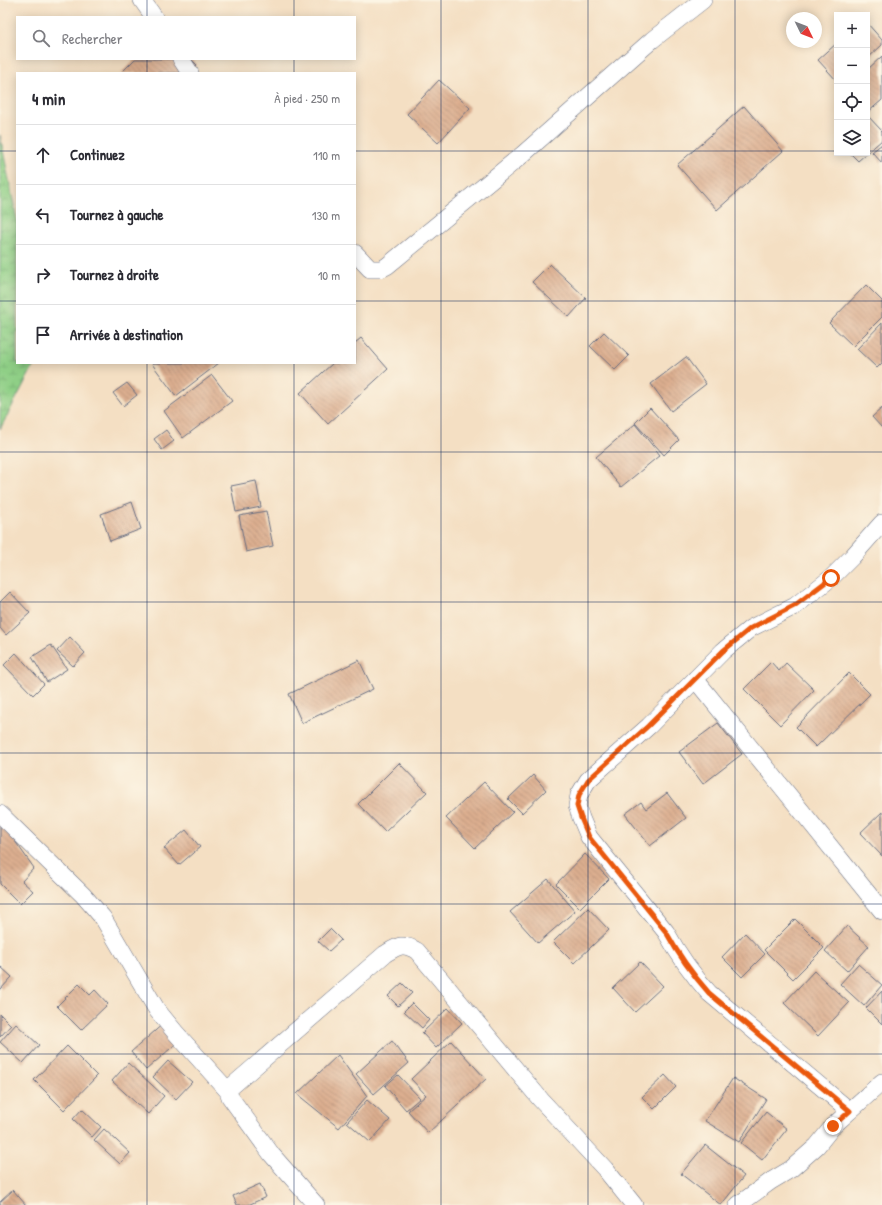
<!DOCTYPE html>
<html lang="fr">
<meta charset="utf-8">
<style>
body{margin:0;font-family:"Patrick Hand",sans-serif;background:#f2f2f3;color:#2b2b33}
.controls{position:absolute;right:12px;top:12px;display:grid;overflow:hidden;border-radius:0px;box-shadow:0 2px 10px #0003}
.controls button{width:36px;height:36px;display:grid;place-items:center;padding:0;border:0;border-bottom:1px solid #e1e1e2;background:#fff;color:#2b2b33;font:20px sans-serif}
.compass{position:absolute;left:786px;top:12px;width:36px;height:36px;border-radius:50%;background:#fff;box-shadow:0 2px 10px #0003;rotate:133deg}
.stop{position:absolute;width:12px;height:12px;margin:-9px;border:3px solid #ea580c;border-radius:50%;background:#fff}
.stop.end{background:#ea580c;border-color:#fff;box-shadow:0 1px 4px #0008}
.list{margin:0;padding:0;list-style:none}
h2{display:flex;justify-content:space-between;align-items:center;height:52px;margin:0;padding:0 16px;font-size:17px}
h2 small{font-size:13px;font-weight:400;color:#7c7c81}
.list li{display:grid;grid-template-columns:26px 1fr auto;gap:12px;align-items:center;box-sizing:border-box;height:60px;padding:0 16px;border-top:1px solid #e1e1e2}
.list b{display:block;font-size:15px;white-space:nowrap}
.list em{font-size:13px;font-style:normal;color:#7c7c81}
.icon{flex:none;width:22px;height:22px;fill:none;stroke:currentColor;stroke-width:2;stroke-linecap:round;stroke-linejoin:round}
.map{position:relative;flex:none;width:882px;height:1205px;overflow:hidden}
.search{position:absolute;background:#fff;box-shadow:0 2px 10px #0003;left:16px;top:16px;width:340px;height:44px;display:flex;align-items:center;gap:10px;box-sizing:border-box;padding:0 14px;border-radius:0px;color:#7c7c81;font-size:15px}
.panel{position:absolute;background:#fff;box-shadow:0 2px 10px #0003;left:16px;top:72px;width:340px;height:292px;border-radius:0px}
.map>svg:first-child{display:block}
.wetland{fill:url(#wetland-marsh);stroke:#557f72}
.building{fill:url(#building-back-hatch)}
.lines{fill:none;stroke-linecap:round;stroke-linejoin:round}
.minor-casing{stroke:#676d81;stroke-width:18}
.minor{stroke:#fff;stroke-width:17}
.route{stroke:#ea580c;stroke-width:5}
.grid{fill:none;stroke:#1b2f5e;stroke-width:1;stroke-opacity:0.55}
</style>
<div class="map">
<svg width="882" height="1205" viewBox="0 0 882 1205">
<defs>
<pattern id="wetland-marsh" width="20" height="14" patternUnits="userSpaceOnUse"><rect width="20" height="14" fill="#8fcf86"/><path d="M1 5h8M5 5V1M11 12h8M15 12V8" fill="none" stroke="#7bb276"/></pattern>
<pattern id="building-back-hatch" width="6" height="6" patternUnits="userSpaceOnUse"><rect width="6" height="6" fill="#dcae8f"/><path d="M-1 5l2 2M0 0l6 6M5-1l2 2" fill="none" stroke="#b28e78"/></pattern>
</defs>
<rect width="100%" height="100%" fill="#fcf5e5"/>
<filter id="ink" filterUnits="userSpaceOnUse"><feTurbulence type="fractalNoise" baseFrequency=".025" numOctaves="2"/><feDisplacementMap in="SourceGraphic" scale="8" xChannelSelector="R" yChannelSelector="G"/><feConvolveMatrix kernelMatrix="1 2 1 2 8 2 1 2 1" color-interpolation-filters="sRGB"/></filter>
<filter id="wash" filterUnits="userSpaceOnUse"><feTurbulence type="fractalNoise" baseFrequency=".012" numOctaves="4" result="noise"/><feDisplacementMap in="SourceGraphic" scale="16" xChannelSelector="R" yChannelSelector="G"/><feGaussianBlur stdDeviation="0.9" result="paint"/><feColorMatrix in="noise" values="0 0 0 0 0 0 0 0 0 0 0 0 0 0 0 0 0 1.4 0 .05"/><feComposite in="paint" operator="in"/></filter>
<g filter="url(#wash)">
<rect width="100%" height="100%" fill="#f4dfc3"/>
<path class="wetland" d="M0,135L17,220V363H35L0,429Z"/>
<g id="blocks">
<path class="building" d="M867,23L882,40V45L867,59Z
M837,43V81L818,60Z
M882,56V100L867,113V70Z
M135,59H191L197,65L188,73H121Z
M439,80L470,108L438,143L407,114Z
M744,106L783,151L717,210L677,165Z
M867,115L882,131V140L858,161L850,153H867Z
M882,144V163L872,152Z
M550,264L586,298L569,317L532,282Z
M866,285L882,301V317L853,346L829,323Z
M882,323V363L877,368L857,349Z
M604,332L629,356L615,370L590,346Z
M361,338L388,369L328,424L300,393L333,363H355V343Z
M686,357L706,384L671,411L651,384Z
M154,363H219L176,396L152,364Z
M212,375L232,401L183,438L164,411Z
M127,383L137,395L123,406L113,393Z
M650,408L679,440L664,455L635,423Z
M882,408V428L872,417Z
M635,424L660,455L621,487L596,457Z
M166,430L174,441L162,450L154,439Z
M256,481L261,507L236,512L231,486Z
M132,502L141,529L110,541L101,514Z
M266,511L273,546L246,552L239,516Z
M10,592L30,613L6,635L0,628V602Z
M70,637L85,653L73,666L57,651Z
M51,645L67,669L47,682L32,657Z
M16,653L44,684L33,695L4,665Z
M359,660L373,689L302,723L289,694Z
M771,662L779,671L786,663L814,690L780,725L744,689Z
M849,673L870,694L816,747L796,727Z
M718,723L742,754L703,784L679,752Z
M399,763L427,792L385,832L358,804Z
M533,775L546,790L522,813L508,799Z
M484,782L513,812L475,848L446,818Z
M667,793L686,818L650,846L625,814L641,802L646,809Z
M882,812V856L860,833Z
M0,820L34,868L22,881L33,891L20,904L0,884Z
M186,830L200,847L179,865L164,848Z
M585,854L609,879L580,908L556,884Z
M548,879L575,911L538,943L510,912Z
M588,908L609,930L574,963L553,942Z
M795,919L824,948L793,979L764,950Z
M847,926L869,946L847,971L825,951Z
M330,929L341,940L329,951L318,941Z
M745,933L765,954L742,977L722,957Z
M640,962L663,986L635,1012L613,988Z
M858,964L882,985L864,1006L840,984Z
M1,967L12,977L0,990V968Z
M814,971L849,1003L818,1036L784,1003Z
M402,983L412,993L398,1006L388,996Z
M79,984L90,995L95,990L108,1004L81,1030L57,1006Z
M882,991V1024L866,1008Z
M412,1003L429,1020L422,1028L404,1011Z
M448,1008L462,1023L436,1048L422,1033Z
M0,1014L11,1025L0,1037Z
M164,1023L179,1041L146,1070L131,1052Z
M16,1024L39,1045L23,1063L0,1042Z
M392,1041L409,1063L374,1094L356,1074Z
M451,1041L486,1079L428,1133L408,1111L426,1095L411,1079Z
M67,1046L97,1076L64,1110L34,1080Z
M338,1055L367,1096L339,1128L297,1094Z
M168,1061L192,1082L176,1099L153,1077Z
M128,1063L164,1096L148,1114L112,1081Z
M398,1075L420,1098L406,1110L385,1086Z
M665,1075L676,1087L654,1109L642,1097Z
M733,1078L766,1099L739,1142L705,1121Z
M367,1100L390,1120L370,1142L347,1122Z
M82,1109L101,1127L92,1137L73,1119Z
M766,1112L787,1129L762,1160L741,1143Z
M104,1129L130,1153L120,1164L94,1140Z
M705,1145L744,1176L721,1205L681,1174Z
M260,1184L266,1197L248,1205H237L233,1196Z
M13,1190L26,1205H0V1202Z"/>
</g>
</g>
<g filter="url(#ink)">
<use href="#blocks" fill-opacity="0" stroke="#676d81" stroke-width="1"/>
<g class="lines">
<defs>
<path id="minor" d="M142,0L154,17
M181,59L190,73
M355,253L370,269H381L387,266L522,155L652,40L703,0
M695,679L882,911
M0,814L83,895L103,918L157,1010L175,1032L228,1091L230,1097L272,1155L316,1205
M228,1091L231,1087L385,954C398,946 403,942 417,951L541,1100L605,1169L634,1205
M850,1111L709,993C692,974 678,954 666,932L589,837L581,818L577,806L579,795L588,780L649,726L723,651L751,628L795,606L831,578L852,557L882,523
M738,1205L771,1181L791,1169L817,1146L833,1126L882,1082"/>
</defs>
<use href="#minor" class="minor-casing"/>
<use href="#minor" class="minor"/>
</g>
</g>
<g class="lines" filter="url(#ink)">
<path class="route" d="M831,578L794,606L751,628L723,651L648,726L588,780L579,795L577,806L581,818L589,837L666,932C678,954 692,974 709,993L850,1111L833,1126"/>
</g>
<path class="grid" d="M147,0V17M294,0V17M441,0V1205M588,0V1205M735,0V1205M147,59V73M294,59V73M0,151H17M355,151H837M867,151H882M0,301H17M355,301H882M147,363V1205M294,363V1205M0,452H882M0,602H882M0,753H882M0,904H882M0,1054H882"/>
</svg>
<div class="controls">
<button>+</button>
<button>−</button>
<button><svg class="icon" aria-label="locate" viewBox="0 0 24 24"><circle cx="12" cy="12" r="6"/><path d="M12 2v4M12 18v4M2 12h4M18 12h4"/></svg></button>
<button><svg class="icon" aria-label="layers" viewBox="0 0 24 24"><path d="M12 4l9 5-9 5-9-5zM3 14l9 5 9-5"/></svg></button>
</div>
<svg class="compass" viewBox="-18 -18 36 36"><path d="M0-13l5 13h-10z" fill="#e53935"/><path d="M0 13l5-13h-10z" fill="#7c7c81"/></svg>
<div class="stop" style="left:831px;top:578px"></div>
<div class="stop end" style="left:833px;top:1126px"></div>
<div class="search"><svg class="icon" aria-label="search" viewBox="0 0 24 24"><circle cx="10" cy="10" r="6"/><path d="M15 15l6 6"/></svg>Rechercher</div>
<section class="panel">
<h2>4 min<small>À pied · 250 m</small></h2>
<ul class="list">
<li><svg class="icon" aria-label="ahead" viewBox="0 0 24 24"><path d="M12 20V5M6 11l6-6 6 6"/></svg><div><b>Continuez</b></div><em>110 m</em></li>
<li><svg class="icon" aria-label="left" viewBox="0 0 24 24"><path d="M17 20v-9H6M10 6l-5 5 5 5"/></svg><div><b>Tournez à gauche</b></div><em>130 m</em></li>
<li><svg class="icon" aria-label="right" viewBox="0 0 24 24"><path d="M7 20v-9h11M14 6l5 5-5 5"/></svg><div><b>Tournez à droite</b></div><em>10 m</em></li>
<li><svg class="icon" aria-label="arrive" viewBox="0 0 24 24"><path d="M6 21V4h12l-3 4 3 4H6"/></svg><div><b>Arrivée à destination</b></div></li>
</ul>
</section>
</div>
